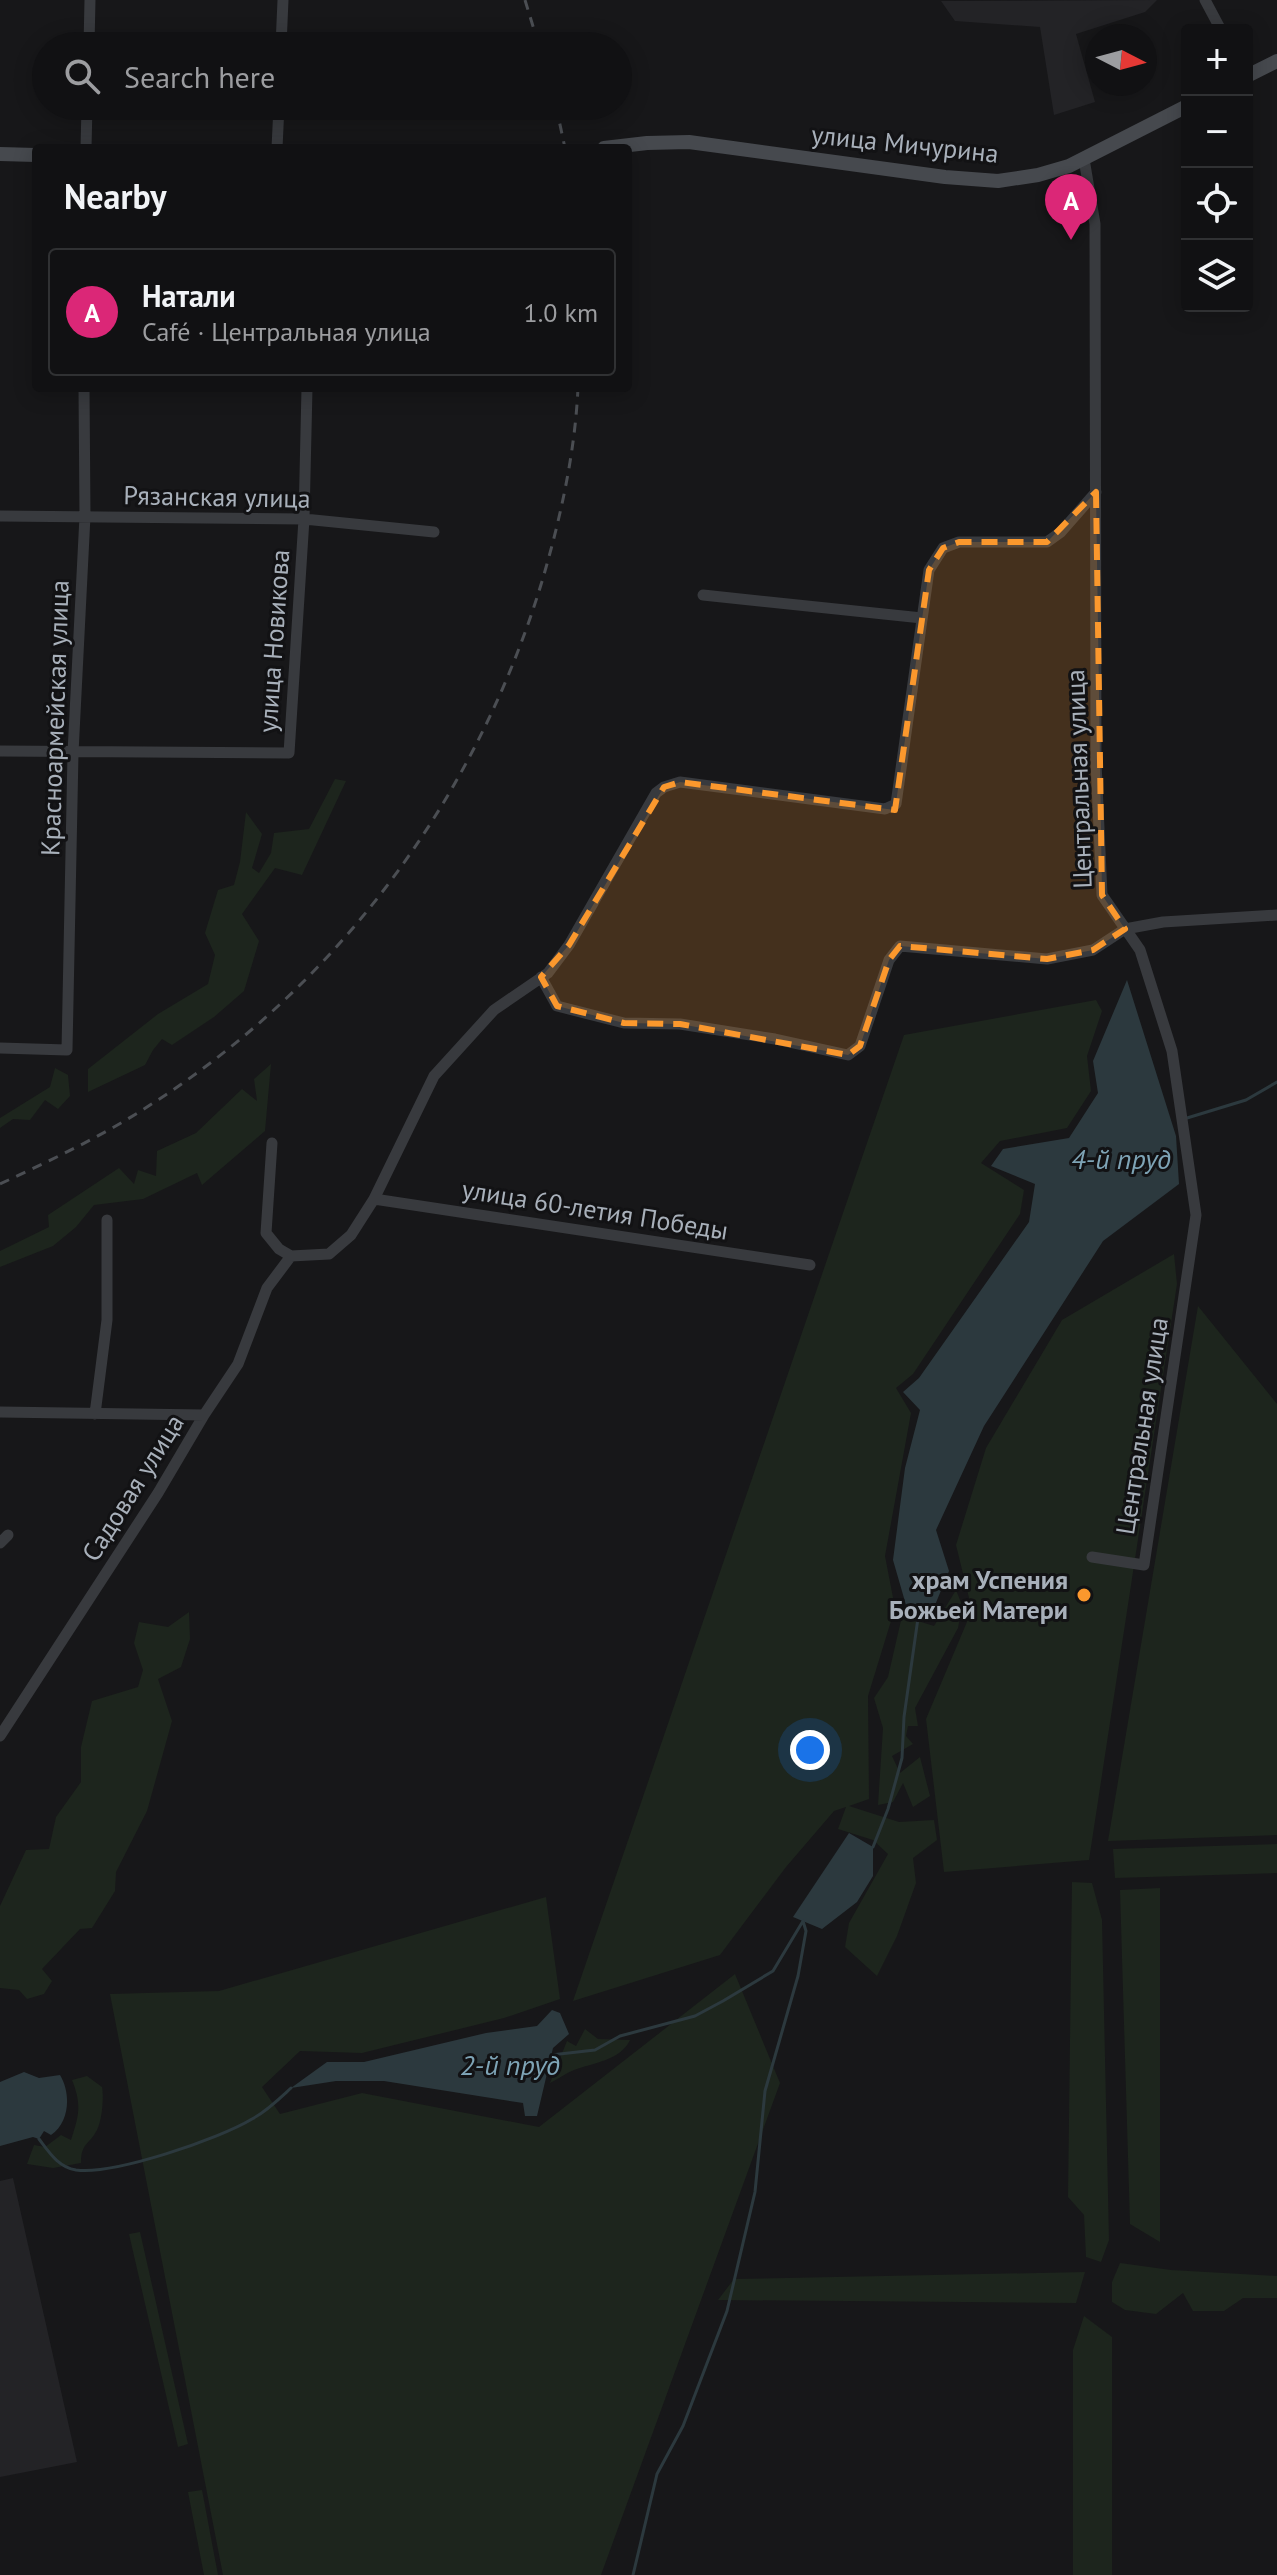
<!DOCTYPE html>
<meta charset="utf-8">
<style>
body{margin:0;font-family:"PT Sans",sans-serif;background:#1e1f21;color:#f1f3f6}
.controls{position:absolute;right:24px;top:24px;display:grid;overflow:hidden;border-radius:8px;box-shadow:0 4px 20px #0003}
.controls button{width:72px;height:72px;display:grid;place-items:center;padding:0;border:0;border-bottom:2px solid #303133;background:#111113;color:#f1f3f6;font:40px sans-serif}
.compass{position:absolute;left:1085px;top:24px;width:72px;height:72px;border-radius:50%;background:#111113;box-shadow:0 4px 20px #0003;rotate:96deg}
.you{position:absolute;left:810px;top:1750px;width:28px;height:28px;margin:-20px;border:6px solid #fff;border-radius:50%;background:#1a73e8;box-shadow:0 0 0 12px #1a73e833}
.badge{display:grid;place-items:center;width:52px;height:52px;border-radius:50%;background:#db2777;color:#fff;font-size:26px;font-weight:700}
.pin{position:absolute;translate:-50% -66px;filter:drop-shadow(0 2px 4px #0008)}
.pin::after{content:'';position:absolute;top:42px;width:28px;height:24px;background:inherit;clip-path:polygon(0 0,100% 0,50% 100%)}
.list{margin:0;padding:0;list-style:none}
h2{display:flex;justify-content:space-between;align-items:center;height:104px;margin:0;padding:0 32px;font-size:34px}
h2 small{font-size:26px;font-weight:400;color:#9c9da0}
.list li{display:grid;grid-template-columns:52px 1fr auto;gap:24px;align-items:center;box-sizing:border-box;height:128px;margin:0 16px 16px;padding:0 16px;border:2px solid #303133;border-radius:8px}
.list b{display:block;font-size:30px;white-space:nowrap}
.list p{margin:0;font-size:26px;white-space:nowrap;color:#9c9da0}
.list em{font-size:26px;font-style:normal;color:#9c9da0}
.icon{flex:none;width:44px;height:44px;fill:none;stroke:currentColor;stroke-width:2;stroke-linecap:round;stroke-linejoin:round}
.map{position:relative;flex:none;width:1277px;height:2575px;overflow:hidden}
.search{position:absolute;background:#111113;box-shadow:0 4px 20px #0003;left:32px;top:32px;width:600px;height:88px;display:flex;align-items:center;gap:20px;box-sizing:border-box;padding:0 28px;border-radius:44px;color:#9c9da0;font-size:30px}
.panel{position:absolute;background:#111113;box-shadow:0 4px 20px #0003;left:32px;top:144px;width:600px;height:248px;border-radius:8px}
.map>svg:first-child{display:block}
.built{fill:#232326}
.green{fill:#1d251d}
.water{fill:#2c393e}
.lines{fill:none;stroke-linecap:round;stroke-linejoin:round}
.stream{stroke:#2c393e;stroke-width:3}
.street{stroke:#383a3e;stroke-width:11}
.secondary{stroke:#46494e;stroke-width:14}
.rail{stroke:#4b4e53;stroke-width:3;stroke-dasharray:10 8;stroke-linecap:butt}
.marked{fill:#fb982d;fill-opacity:0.2;stroke:#fb982d;stroke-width:6;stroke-dasharray:16 10;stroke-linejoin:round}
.poi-dot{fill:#fb982d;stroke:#121214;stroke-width:3}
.labels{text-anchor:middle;stroke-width:6;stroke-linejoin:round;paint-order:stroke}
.street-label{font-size:26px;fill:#a8b0ba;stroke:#121214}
.poi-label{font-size:26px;font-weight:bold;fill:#a8b0ba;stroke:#121214;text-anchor:end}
.water-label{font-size:28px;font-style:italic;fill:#7ea4b6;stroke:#121214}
</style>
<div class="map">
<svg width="1277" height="2575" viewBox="0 0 1277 2575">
<rect width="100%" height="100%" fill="#171719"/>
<path class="built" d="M1157,0L1145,12L1076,34L1095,102L1054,115L1040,27L955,21L941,1Z
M13,2178L77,2462L0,2477V2181Z"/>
<path class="green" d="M335,779L346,781L302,875L275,868L242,914L259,941L244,991L214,1017L172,1045L162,1039L153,1050L145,1065L88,1092V1069L158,1014L208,984L215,955L205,933L218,890L234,885L240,862L246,812L262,834L252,868L259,873L271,853L274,833L309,829Z
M1096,1000L1102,1011L1087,1056L1091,1091L1067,1128L1000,1141L981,1163L1024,1190L1020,1214L913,1374L896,1388L911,1413L885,1556L895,1608L868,1696L869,1799L849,1806L899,1822L934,1820L937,1840L913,1858L916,1883L897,1936L877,1976L845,1947L849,1923L888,1854L873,1840L838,1829L846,1807L834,1811L786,1867L720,1955L573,2001L904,1035Z
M271,1064L265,1131L202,1185L197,1173L143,1199L94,1205L76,1227L53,1246L0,1267V1251L49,1227L48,1215L119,1168L134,1184L138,1170L156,1176L157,1151L196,1133L242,1089L257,1101L254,1079Z
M55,1068L68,1075L70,1096L58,1109L45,1100L30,1120L13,1119L0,1128V1118L50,1087Z
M1174,1254L1177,1284L1089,1860L944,1872L926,1719L972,1610L956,1545L986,1448L1062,1320Z
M1198,1306L1277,1404V1835L1108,1841Z
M956,1590L962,1605L958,1628L915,1708L918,1726H908L906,1736L913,1744L892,1756L900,1773L920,1757L930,1796L913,1807L903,1783L893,1802L878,1805L883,1728L874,1698L888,1677L902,1616L934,1626Z
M189,1612L190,1639L181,1667L158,1679L172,1721L147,1811L116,1872L115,1891L92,1928L80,1929L42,1969L52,1981L44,1994L27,1999L19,1990L0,1988V1906L26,1850L49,1849L56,1817L81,1782V1747L92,1701L138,1687L143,1670L134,1643L139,1622L168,1627Z
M1277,1844V1873L1115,1878L1113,1849Z
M1072,1882L1092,1883L1102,1920L1109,2240L1101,2262L1086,2257L1084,2215L1068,2197Z
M1160,1888V2242L1130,2224L1120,1890Z
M546,1897L560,1999L504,2018L362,2053L300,2051L262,2087L280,2114L362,2093L539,2127L735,1974L780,2083L601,2575H223L110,1994L219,1991Z
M585,2029L598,2039L630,2040C621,2060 593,2063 574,2070C566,2073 558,2079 550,2083L567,2041L576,2046Z
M87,2076L102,2087C104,2097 102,2121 97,2130C89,2145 81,2143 81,2163L53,2168L27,2164L34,2145L45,2147L61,2135L71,2140C79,2115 82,2105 72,2080Z
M140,2232L188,2444L178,2447L129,2234Z
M1120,2263L1171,2270L1277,2276V2298H1243L1224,2311H1193L1183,2293L1156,2314L1125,2310L1112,2302V2282Z
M1085,2272L1076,2303L718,2300L734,2279Z
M1084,2316L1112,2337V2575H1073V2350Z
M202,2490L218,2575H204L188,2492Z"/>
<path class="water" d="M1127,980L1176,1136L1179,1184L1103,1241L984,1426L936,1530L949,1571L933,1610L908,1612L893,1560L905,1468L920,1410L903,1392L919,1378L1029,1222L1035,1184L991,1166L1003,1149L1069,1138L1098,1093L1093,1061Z
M849,1833L873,1847V1876L857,1902L822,1929L793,1917Z
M552,2010L560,2013L569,2034L553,2048L537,2116H525L523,2103L384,2081H336L291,2088L327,2062H364L486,2033L537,2026Z
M24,2072L39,2078L60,2075C71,2093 70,2122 51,2135L44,2131L39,2139L33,2137L0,2146V2082Z"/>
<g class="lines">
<path class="stream" d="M1187,1118L1246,1100L1277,1082
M873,1847L888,1809L902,1758L904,1717L919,1611
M551,2055L595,2050L620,2036L695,2016L723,2001L773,1971L803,1921
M39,2139C49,2152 58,2167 76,2170C114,2175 219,2139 252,2119C267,2111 279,2099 291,2088
M633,2575L657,2474L683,2426L727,2311L755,2192L765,2091L798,1976L806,1931L803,1921"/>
<path class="street" d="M1205,0L1221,30
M89,46L90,0
M281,46L283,0
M86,148L87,106
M277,148L279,106
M1084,159L1095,224L1096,762L1102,895L1140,950L1172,1051L1196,1215L1144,1565L1092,1557
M0,516L304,519L434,532
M703,595L922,618
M0,751L289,753L304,519L307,388
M541,977L557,1006L624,1023L680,1024L775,1039L848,1055L860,1046L889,960L900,946L1047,959L1093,950L1125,929L1163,922L1277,915
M0,1048L67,1050L73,753L85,516L84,388
M272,1143L266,1233L279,1249L291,1256L329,1254L351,1235L374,1199L434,1076L494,1010L548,973L569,945L656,793L664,787L680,782L885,809L896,804L929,570L943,548L959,542H1047L1061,532L1096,492
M374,1199L810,1265
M0,1412L204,1415
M95,1414L107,1320V1220
M0,1543L8,1535
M0,1736L158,1493L204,1415L238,1364L267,1288L291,1256"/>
<path class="secondary" d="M1247,76L1277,61
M604,148L647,143L689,142L945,177L998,181L1038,175L1069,166L1187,106
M0,154L36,155"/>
<path class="rail" d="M525,0L539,46
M556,106L565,148
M0,1184C51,1160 103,1136 150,1105C340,984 479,793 543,578C561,516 575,452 578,388"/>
</g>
<path class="marked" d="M1096,492L1102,895L1125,929L1093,950L1047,959L900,946L889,960L860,1046L848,1055L680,1024L624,1023L557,1006L541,977L569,945L664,787L680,782L895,810L929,570L943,548L959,542H1047Z"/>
<circle class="poi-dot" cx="1084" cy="1595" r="8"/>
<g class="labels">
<g class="street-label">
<text transform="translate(905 144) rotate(6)" y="9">улица Мичурина</text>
<text transform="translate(217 497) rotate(1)" y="9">Рязанская улица</text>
<text transform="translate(274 641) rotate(-86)" y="9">улица Новикова</text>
<text transform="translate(55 718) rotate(-88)" y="9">Красноармейская улица</text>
<text transform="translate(1079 779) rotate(-92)" y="9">Центральная улица</text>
<text transform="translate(595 1210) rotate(9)" y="9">улица 60-летия Победы</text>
<text transform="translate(1142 1426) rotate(-81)" y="9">Центральная улица</text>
<text transform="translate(133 1488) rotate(-58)" y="9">Садовая улица</text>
</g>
<g class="poi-label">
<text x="1068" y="1589">храм Успения<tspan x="1068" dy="30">Божьей Матери</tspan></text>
</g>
<g class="water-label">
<text x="1121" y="1169">4-й пруд</text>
<text x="510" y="2075">2-й пруд</text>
</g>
</g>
</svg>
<div class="controls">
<button>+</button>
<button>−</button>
<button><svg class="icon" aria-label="locate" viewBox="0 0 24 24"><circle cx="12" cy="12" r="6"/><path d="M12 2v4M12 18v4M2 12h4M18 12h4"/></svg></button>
<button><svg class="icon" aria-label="layers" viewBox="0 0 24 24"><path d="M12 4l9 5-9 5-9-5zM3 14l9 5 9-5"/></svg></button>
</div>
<svg class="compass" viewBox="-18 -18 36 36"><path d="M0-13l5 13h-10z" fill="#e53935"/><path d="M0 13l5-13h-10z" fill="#9c9da0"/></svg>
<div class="you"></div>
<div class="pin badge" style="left:1071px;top:240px">A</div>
<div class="search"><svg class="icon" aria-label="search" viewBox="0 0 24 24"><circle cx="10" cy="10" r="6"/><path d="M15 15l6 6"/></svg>Search here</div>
<section class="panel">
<h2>Nearby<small></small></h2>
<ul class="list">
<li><span class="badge">A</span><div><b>Натали</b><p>Café · Центральная улица</p></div><em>1.0 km</em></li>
</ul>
</section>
</div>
